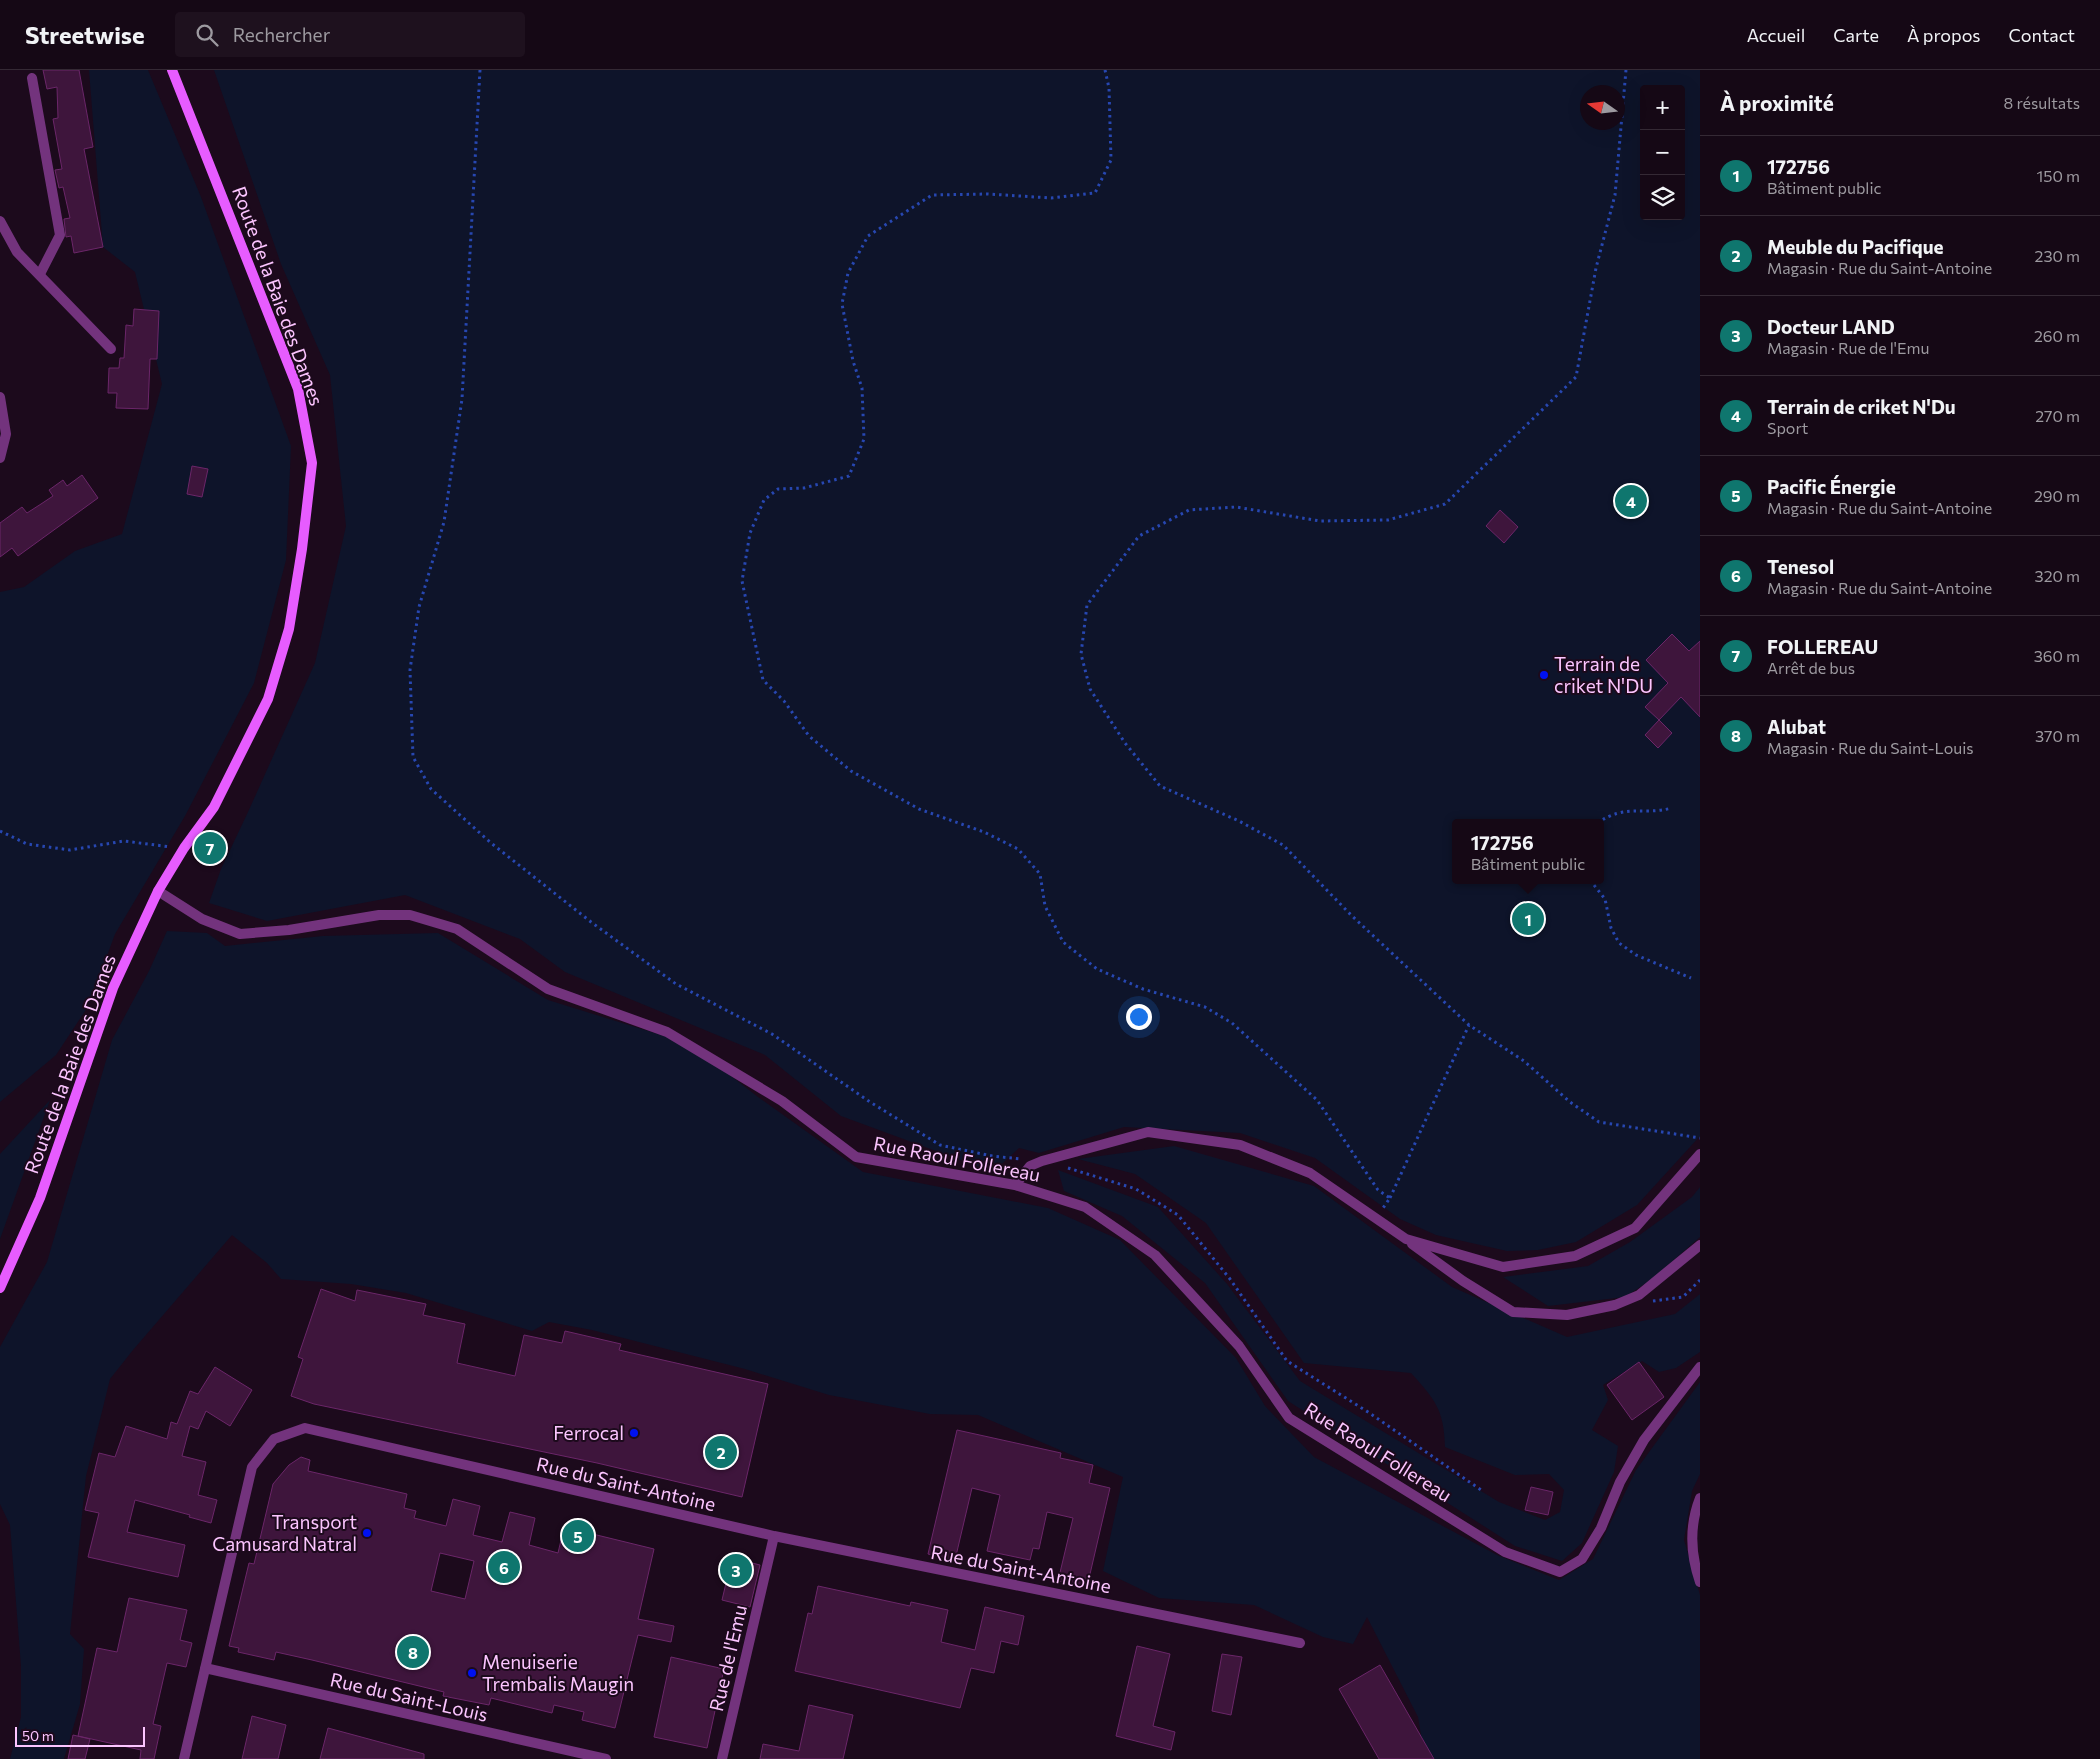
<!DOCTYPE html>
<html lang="fr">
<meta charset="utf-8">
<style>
body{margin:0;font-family:Commissioner,sans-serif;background:#1e111e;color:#f1f3f6}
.controls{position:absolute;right:15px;top:15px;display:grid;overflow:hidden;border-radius:5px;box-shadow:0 5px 20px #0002}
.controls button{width:45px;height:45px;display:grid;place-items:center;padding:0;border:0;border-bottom:1px solid #342934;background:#150815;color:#f1f3f6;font:25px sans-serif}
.compass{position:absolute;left:1580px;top:15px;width:45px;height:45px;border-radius:50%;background:#150815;box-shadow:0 5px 20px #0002;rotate:284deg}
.scale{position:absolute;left:15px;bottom:12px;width:130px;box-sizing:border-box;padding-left:5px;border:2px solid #fcc5ff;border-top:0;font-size:14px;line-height:18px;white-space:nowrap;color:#fcc5ff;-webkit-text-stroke:4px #1c0a1c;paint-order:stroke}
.you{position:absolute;left:1138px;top:946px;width:18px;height:18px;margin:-12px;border:4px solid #fff;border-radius:50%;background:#1a73e8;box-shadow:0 0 0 8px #1a73e833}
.badge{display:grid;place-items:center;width:32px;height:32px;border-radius:50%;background:#0f766e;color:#fff;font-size:16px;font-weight:700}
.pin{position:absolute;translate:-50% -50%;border:2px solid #fff;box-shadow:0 1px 5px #0006}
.popup{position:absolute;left:1452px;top:749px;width:152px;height:65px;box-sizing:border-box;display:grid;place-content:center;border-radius:5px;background:#150815;filter:drop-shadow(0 1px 4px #0005);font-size:16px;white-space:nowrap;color:#9d9aa0}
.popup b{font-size:19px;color:#f1f3f6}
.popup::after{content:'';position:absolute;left:50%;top:100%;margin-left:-10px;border:10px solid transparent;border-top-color:#150815}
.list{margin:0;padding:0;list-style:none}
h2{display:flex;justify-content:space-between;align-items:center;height:65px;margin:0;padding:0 20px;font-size:21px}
h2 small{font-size:16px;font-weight:400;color:#9d9aa0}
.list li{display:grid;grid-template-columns:32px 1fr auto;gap:15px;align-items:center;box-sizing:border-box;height:80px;padding:0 20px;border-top:1px solid #342934}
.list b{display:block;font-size:19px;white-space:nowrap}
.list p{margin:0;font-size:16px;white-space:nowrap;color:#9d9aa0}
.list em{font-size:16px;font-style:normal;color:#9d9aa0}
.icon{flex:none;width:28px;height:28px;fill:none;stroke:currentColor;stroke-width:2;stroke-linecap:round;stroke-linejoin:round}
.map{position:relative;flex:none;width:1700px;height:1689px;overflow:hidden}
header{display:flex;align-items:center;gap:30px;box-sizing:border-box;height:70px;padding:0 25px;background:#150815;border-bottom:1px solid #342934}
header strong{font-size:24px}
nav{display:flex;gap:28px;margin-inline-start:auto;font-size:18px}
.search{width:350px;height:45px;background:#1e111e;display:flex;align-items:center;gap:12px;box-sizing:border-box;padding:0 18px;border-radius:5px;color:#9d9aa0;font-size:19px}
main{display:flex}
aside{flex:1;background:#150815}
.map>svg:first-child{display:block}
.green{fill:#0e142a;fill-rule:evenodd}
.building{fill:#3e153c;stroke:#6b2669;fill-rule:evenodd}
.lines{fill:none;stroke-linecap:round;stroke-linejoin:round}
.path{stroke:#2747b1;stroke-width:3;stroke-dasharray:2.5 4;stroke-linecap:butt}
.lane{stroke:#73337d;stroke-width:10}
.street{stroke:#73337d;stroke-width:10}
.secondary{stroke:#e75cff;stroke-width:10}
.poi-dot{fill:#0011f0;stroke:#1c0a1c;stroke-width:2}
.labels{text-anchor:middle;stroke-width:4;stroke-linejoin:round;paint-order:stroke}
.street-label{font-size:19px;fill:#fcc5ff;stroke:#1c0a1c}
.poi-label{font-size:19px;fill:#fcc5ff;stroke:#1c0a1c;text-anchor:start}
</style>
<header>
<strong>Streetwise</strong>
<div class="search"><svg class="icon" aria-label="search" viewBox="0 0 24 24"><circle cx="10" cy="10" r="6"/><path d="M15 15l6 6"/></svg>Rechercher</div>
<nav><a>Accueil</a><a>Carte</a><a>À propos</a><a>Contact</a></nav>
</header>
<main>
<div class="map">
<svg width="1700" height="1689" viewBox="0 0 1700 1689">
<rect width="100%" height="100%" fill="#1c0a1c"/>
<path class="green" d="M89,0H148L201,127L291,376L286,490L254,613L185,746L115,864L89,935L56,985L0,1032V522L24,517L75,481L122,464L162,314L135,202L103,177Z
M214,0H1700V1066L1637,1135L1576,1172L1538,1180L1507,1181L1436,1165L1400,1149L1315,1088L1240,1063L1124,1057L1039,1083L1019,1078L993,1102L841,1046L765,985L565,902L520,869L405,825L267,851L209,833L221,799L248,742L315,593L346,456L330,305L281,194ZM1644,19H1681V146H1644ZM1588,22H1618V52H1588ZM1456,753H1600V810H1456Z
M167,861L207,863L225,876L323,866L438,863L548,930L690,974L758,1027L863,1102L1048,1138L1120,1170L1236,1288L1265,1336L1314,1387L1497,1485L1559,1510L1593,1489L1636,1400L1700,1312V1404L1692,1421L1684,1470L1700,1525V1689H1425L1418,1647L1367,1547L1353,1574L1323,1567L1254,1535L1159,1528L1103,1501L1123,1407L978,1345L930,1344L829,1325L745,1299L592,1260L549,1252L532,1261L406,1223L351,1214L281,1209L267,1193L232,1165L133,1280L110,1309L86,1406L70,1564L84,1579L80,1634L64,1689H10L21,1647V1596L10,1455L0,1434V1277L47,1192L112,970L149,901Z
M50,1030L0,1169V1084Z
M1174,1076L1314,1116L1452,1217L1567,1267L1675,1244L1700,1224V1282L1676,1298L1659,1302L1642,1291L1603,1315L1608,1330L1592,1360L1618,1376L1614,1402L1582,1473L1562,1491L1515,1476L1288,1331L1205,1213L1122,1146L1064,1121L1058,1100L1158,1137L1227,1214L1300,1311L1499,1432L1545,1450L1560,1442L1564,1420L1549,1404L1515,1405L1445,1377C1444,1339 1435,1330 1411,1303L1304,1293L1206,1153L1135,1104L1078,1089Z
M1700,1117V1167L1652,1209L1625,1227L1548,1236L1503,1207L1588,1196L1630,1172L1692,1127Z"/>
<path class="building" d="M43,0H79L93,77L84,79L103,177L74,183L71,166L66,167L64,149L70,148L63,117L59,118L55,100L62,99L53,49L58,48L57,17L47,19Z
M134,239L159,241L157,289H150L148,339L116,338L117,323H108L109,298H119L120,288H124L126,255L133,256Z
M192,396L208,399L202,427L187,424Z
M82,405L98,428L18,486L12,478L0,487V453L22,437L27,443L41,434L53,426L49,420L63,410L67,416Z
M1500,440L1518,457L1504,473L1486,456Z
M1672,564L1689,581L1700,571V647L1681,627L1659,650L1645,637L1668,613L1646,590Z
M1659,650L1672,663L1658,678L1645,665Z
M321,1219L355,1231L357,1220L426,1234L423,1245L465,1254L457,1293L515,1306L524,1265L562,1273L565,1261L621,1274L619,1280L768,1314L742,1427L597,1393L314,1334L291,1326L303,1289L298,1287Z
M1639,1292L1664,1327L1632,1350L1607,1315Z
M215,1297L252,1320L230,1356L206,1341L198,1359L190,1356L182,1386L206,1392L198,1425L217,1430L211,1453L189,1447L190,1445L135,1430L127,1462L185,1475L178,1507L88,1487L99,1443L85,1440L99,1383L115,1387L126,1356L167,1369L171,1352L177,1354L190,1321L198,1324Z
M957,1360L1061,1383L1060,1388L1093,1395L1089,1413L1110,1418L1087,1517L1058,1511L1073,1448L1047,1442L1039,1479L1033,1478L1030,1490L987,1481L1000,1425L972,1418L955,1490L928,1484Z
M301,1387L310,1390L308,1401L407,1424L404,1438L416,1441L414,1448L446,1456L453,1429L480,1436L473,1465L502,1472L510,1442L535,1448L529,1475L558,1483L564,1457L654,1479L638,1549L674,1556L671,1572L638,1565L615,1658L582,1650L584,1642L554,1635L552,1643L491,1628L489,1635L443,1626L444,1622L312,1590L276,1582L274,1590L238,1582L239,1578L229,1576L249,1493L254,1494L273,1414L289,1395ZM440,1483L474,1491L465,1529L431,1521Z
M1531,1417L1553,1422L1548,1445L1525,1440Z
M732,1488L760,1495L750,1537L722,1530Z
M818,1516L910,1536L911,1532L948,1540L941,1572L975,1580L985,1537L1024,1546L1018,1575L1001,1571L994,1603L971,1598L960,1638L795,1601L808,1543L812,1544Z
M129,1528L187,1540L180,1570L192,1573L186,1597L167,1593L153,1654L161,1656L154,1689H140L141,1680L78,1666L97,1578L117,1582Z
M1137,1576L1170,1584L1153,1656L1175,1662L1171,1680L1116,1666Z
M1222,1584L1242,1587L1231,1645L1212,1641Z
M671,1587L724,1599L707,1678L654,1667Z
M1380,1595L1434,1689H1379L1339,1619Z
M809,1635L853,1645L843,1689H760L763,1674L799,1681Z
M252,1646L286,1655L278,1689H242Z
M328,1658L424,1684V1689H320Z
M73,1665L90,1669L85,1689H68Z"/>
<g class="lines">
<path class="path" d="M480,0L462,329L444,452L419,537L410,600L413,687L431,719L491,773L591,852L676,914L772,964L870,1032L940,1075L992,1086L1021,1089
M1105,0L1109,18L1111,90L1095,123L1051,128L988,124L932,125L868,166L848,203L842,234L853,291L862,318L864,369L849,406L804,418L778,419L764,430L750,463L742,511L763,610L784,631L809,666L851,701L919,739L984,762L1018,779L1040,804L1045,836L1063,872L1097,899L1143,919L1205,937L1232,953L1317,1030L1378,1120L1390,1128L1383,1138
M1626,0L1615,125L1596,198L1576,307L1445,434L1388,450L1320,451L1236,437L1189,440L1139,466L1087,535L1081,584L1090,619L1125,673L1160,716L1239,751L1283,775L1352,846L1469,955L1524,991L1570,1032L1599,1052L1700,1068
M1597,753C1628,733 1641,746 1672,738
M0,761L27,774L70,780L124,771L171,777
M1590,810L1605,829L1611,858L1619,873L1636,885L1691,908
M1068,1098L1136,1119L1178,1145L1230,1209L1287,1291L1368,1342L1484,1422
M1390,1128L1469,955
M1653,1231L1683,1227L1700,1210"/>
<path class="lane" d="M32,8L60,165L40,204"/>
<path class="street" d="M0,151L17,182L111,279
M0,327L6,364L0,388
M158,821L202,849L240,864L289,860L379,845H410L457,859L548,919L667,962L782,1031L856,1087L1015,1115L1085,1137L1155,1185L1239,1276L1289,1348L1505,1482L1560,1502L1582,1489L1601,1458L1620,1412L1644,1370L1700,1297
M1015,1115L1030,1096L1042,1091L1148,1062L1240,1075L1310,1103L1406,1169L1503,1197L1575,1186L1635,1158L1700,1084
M1412,1174L1463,1211L1513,1242L1567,1245L1615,1235L1639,1225L1700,1175
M1700,1428C1689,1456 1690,1483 1700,1512
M205,1598L606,1689
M184,1689L252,1397L274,1369L305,1358L774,1466L1300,1573
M722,1689L774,1466"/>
<path class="secondary" d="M0,1218L40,1128L113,918L158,821L184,778L214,737L268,629L289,559L302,479L312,393L298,319L172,0"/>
</g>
<g class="poi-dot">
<circle cx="1544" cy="605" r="5"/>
<circle cx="634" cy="1363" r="5"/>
<circle cx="367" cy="1463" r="5"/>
<circle cx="472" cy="1603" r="5"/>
</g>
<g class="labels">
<g class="street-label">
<text transform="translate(278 226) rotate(70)" y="7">Route de la Baie des Dames</text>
<text transform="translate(70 994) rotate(-70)" y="7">Route de la Baie des Dames</text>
<text transform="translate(957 1089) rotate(11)" y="7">Rue Raoul Follereau</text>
<text transform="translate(1378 1382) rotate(32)" y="7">Rue Raoul Follereau</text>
<text transform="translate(626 1414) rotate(13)" y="7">Rue du Saint-Antoine</text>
<text transform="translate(1021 1499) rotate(11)" y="7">Rue du Saint-Antoine</text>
<text transform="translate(728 1588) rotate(-77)" y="7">Rue de l'Emu</text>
<text transform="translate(409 1627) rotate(13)" y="7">Rue du Saint-Louis</text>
</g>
<g class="poi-label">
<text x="1554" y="601">Terrain de<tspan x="1554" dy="22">criket N'DU</tspan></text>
<text x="624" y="1370" text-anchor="end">Ferrocal</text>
<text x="357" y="1459" text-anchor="end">Transport<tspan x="357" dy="22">Camusard Natral</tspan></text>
<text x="482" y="1599">Menuiserie<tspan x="482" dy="22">Trembalis Maugin</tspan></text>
</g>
</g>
</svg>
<div class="controls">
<button>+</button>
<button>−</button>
<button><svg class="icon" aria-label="layers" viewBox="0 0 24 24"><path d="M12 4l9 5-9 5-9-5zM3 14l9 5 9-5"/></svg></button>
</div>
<svg class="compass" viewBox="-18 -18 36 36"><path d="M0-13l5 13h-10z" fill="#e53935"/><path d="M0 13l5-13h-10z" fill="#9d9aa0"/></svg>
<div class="scale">50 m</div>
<div class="you"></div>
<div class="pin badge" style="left:1528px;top:849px">1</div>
<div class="popup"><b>172756</b>Bâtiment public</div>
<div class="pin badge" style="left:721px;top:1382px">2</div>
<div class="pin badge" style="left:736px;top:1500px">3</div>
<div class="pin badge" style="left:1631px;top:431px">4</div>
<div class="pin badge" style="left:578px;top:1466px">5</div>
<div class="pin badge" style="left:504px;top:1497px">6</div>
<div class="pin badge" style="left:210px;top:778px">7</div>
<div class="pin badge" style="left:413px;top:1582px">8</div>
</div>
<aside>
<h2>À proximité<small>8 résultats</small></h2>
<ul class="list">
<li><span class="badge">1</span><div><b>172756</b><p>Bâtiment public</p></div><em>150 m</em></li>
<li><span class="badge">2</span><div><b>Meuble du Pacifique</b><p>Magasin · Rue du Saint-Antoine</p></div><em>230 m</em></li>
<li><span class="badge">3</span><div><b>Docteur LAND</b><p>Magasin · Rue de l'Emu</p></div><em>260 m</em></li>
<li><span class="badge">4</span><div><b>Terrain de criket N'Du</b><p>Sport</p></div><em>270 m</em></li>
<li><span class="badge">5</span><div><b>Pacific Énergie</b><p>Magasin · Rue du Saint-Antoine</p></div><em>290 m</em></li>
<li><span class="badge">6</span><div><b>Tenesol</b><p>Magasin · Rue du Saint-Antoine</p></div><em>320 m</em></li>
<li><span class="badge">7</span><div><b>FOLLEREAU</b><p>Arrêt de bus</p></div><em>360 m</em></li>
<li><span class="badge">8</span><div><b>Alubat</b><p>Magasin · Rue du Saint-Louis</p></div><em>370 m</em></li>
</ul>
</aside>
</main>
